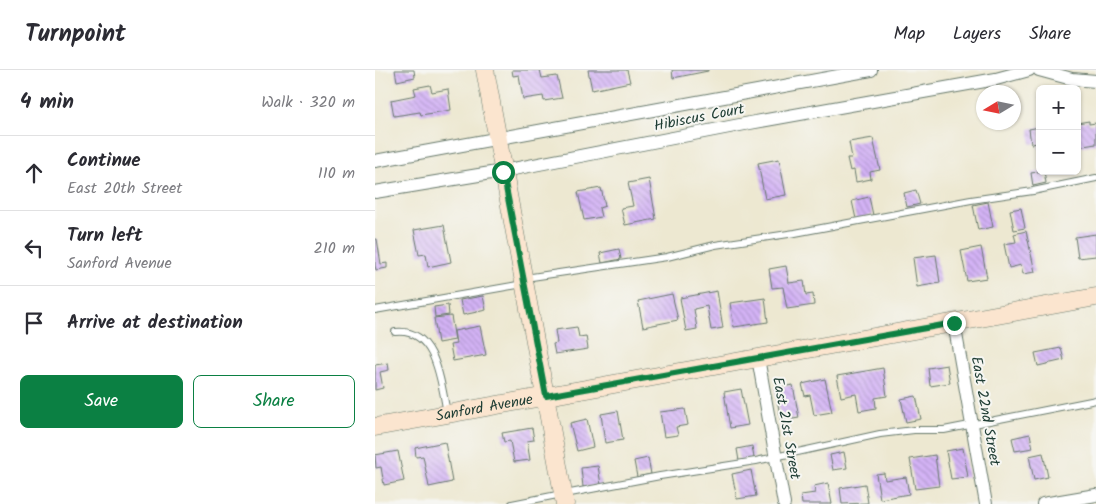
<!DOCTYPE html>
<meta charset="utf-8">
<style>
body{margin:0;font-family:Kalam,sans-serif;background:#f7f7f7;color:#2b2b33}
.controls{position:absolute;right:15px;top:15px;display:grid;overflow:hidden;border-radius:8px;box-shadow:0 1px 4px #0004}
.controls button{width:45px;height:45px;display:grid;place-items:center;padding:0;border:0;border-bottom:1px solid #e1e1e2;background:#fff;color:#2b2b33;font:25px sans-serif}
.compass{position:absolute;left:601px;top:15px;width:45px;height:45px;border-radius:50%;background:#fff;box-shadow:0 1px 4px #0004;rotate:260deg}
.stop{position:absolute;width:15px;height:15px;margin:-11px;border:4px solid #0b8043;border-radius:50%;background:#fff}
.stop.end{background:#0b8043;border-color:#fff;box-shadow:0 1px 5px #0008}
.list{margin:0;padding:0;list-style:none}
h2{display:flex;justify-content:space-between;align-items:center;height:65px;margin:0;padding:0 20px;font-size:21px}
h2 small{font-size:16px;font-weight:400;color:#7c7c81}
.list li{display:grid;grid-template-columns:32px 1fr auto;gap:15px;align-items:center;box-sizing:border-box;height:75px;padding:0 20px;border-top:1px solid #e1e1e2}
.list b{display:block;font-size:19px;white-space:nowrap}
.list p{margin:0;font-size:16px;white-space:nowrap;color:#7c7c81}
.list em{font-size:16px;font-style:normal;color:#7c7c81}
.actions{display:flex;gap:10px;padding:15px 20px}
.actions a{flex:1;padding:11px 0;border:1px solid #0b8043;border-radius:8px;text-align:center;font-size:18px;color:#0b8043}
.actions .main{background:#0b8043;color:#fff}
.icon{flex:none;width:28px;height:28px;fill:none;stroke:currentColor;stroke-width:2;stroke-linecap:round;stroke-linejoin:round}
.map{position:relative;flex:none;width:721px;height:434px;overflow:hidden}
header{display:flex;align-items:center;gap:30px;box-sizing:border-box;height:70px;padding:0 25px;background:#fff;border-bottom:1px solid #e1e1e2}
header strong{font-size:24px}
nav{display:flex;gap:28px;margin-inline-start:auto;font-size:18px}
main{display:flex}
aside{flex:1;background:#fff}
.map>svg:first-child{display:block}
.building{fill:url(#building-back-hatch)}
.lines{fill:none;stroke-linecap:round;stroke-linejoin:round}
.lane-casing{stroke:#67796b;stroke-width:8}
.street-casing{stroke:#67796b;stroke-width:14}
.secondary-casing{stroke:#67796b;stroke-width:19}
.lane{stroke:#fff;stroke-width:6}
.street{stroke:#fff;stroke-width:12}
.secondary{stroke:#fbe5cf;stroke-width:18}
.route{stroke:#0b8043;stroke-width:6}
.labels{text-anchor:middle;stroke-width:4;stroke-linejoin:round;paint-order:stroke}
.street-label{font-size:15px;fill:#1f3d34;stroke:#f6f6f2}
</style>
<header>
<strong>Turnpoint</strong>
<nav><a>Map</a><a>Layers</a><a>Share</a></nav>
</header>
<main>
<aside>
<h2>4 min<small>Walk · 320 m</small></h2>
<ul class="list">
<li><svg class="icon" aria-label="ahead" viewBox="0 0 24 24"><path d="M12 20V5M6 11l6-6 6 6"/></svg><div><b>Continue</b><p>East 20th Street</p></div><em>110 m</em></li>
<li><svg class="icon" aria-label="left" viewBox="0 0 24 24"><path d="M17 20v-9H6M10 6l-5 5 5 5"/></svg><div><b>Turn left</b><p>Sanford Avenue</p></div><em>210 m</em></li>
<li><svg class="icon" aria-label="arrive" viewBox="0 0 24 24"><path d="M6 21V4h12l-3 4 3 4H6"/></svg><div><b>Arrive at destination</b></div></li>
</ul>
<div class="actions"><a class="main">Save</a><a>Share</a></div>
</aside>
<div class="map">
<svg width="721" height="434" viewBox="0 0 721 434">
<defs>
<pattern id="building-back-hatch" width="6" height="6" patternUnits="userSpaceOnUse" patternTransform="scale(1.25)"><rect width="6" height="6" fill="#d4b3f6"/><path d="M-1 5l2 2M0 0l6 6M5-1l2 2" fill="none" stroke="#ab93c8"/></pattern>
</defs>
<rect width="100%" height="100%" fill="#f6f6f2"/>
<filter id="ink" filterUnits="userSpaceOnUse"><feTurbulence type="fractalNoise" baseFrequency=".02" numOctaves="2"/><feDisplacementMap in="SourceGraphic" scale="10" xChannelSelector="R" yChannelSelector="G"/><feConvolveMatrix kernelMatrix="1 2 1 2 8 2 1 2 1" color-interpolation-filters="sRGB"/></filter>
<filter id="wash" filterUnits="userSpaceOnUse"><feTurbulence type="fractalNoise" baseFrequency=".0096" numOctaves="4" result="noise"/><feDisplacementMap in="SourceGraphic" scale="20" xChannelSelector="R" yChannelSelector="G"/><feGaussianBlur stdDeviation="1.12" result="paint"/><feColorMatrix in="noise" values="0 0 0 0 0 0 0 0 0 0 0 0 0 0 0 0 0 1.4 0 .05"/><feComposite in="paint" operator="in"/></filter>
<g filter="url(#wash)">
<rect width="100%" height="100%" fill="#ede8d1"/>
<g id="blocks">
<path class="building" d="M20,0H39L40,7L22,11Z
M137,0H165L167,8L182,6L187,28L169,31L168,26L148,29L144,5L138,6Z
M213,0H252L255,12L217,20Z
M297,0H333V1L298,8Z
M55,15L57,22L73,19L76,40L46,45L45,42L19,46L16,30L41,25L39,18Z
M714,51V54L721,53V74L702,77V53Z
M665,57V79H664L663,73L656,74L654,59Z
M498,68L505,100L495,102L496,109L481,112L479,100L475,101L472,88H477L474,72Z
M404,89L411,125L390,129L383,93Z
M669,101L671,113L658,116L656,103Z
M274,109L281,149L250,155L246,138L258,136L253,113Z
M226,118L230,136L224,138L226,147L209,150L203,122Z
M541,120L545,134L532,137L529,123Z
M494,127L498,145L481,149L477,131Z
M613,132L618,157L603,160L598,135Z
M646,138L650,158L639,160L635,140Z
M69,155L76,192L53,197L51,184L44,185L39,160Z
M651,161L660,202L648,204L646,195L634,198L629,174L641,172L639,164Z
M721,164V186L703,188L700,167Z
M0,169H2L6,194L12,193V198L1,200L0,196Z
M606,177L612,208L592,211L586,181Z
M244,179L246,189L227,193L225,183Z
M561,185L565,213L542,217L538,188Z
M411,196L414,213L429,211L431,225L438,224L439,235L412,239L408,217L397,218L394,199Z
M342,221L348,258L336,260L332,236L319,239L322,259L311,261L305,228Z
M297,224L303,250L268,257L263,231Z
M108,226L111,240L88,245L85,230Z
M390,228L393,252L359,257L355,233Z
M73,235L74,245L60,247L59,237Z
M76,246L80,270L63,273L59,248Z
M105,256L111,285L78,291L75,275L81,274L79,261Z
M202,257L204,267L211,266L213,279L180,284L178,274L182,273L180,260Z
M686,278L689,290L663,296L660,283Z
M13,293L14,300L5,302L8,318L0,320V295Z
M572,295L575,313L555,316L553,298Z
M508,298L512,326L500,328L501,338L484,341L481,324L466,327L462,306Z
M450,309L457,342L439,345L435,325L430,326L427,314Z
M418,315L424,348L406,351L400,318Z
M366,319L373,355L355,358L349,322Z
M541,326L546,349L531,352L526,329Z
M310,339L313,355L301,357L303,365L289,367L285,342Z
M243,341L248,370L230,373L226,344Z
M212,349L218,377L202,381L195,353Z
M157,358L159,370L152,371L155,390L139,392L135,371L129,372L127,363Z
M655,364L658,378L640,381L637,368Z
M70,372L77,412L54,417L48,386L41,387L40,378Z
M377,376L379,388L364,391L362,379Z
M588,378L593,407L576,409L571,381Z
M23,381L29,411L9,415L6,397L1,398L0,385Z
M469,382L472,398L458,400L455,385Z
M668,383L673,407L659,410L654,386Z
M560,385L564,416L540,419L535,389Z
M273,388L276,404L262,407L259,391Z
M223,396L226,415L208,417L206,398Z
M376,400L381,426L362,429L357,404Z
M509,403L510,410L531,407L534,424L505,429L501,404Z
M453,413L457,434H427L426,425L440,423L439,416Z
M490,414L493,433L467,434L465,418Z"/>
</g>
</g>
<g filter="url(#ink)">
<use href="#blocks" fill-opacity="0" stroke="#67796b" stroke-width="1"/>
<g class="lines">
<defs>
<path id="lane" d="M150,208L292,187L340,175L420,163L596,130L658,121L721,108
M0,240L148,214
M20,262C62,257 66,314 72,343
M190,424L285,406L381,391L505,364L539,360H569L721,330
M137,434L187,424"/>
<path id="street" d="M664,0L697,9L721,11
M0,91L496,0
M0,122L128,101L375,53L621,9L654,0
M579,253L611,434
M383,288L409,434
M668,434L721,425"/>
<g id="secondary">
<path d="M110,0L190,434"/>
<path id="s1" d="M0,357L721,227"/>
</g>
</defs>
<use href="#lane" class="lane-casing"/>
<use href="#street" class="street-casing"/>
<use href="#secondary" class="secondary-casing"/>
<use href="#lane" class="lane"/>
<use href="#street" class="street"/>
<use href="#secondary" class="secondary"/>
</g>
</g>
<g class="lines" filter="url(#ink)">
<path class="route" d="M128,102L171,326L579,253"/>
</g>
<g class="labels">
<g class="street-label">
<text transform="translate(324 47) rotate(-11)" y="5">Hibiscus Court</text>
<text dy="5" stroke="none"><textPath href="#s1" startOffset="111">Sanford Avenue</textPath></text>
<text transform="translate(611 341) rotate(80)" y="5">East 22nd Street</text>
<text transform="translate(412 358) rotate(80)" y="5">East 21st Street</text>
</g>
</g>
</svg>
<div class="controls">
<button>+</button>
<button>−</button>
</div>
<svg class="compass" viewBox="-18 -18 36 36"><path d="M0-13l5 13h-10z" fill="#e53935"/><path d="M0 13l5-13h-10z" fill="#7c7c81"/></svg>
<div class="stop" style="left:128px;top:102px"></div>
<div class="stop end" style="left:579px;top:253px"></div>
</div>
</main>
